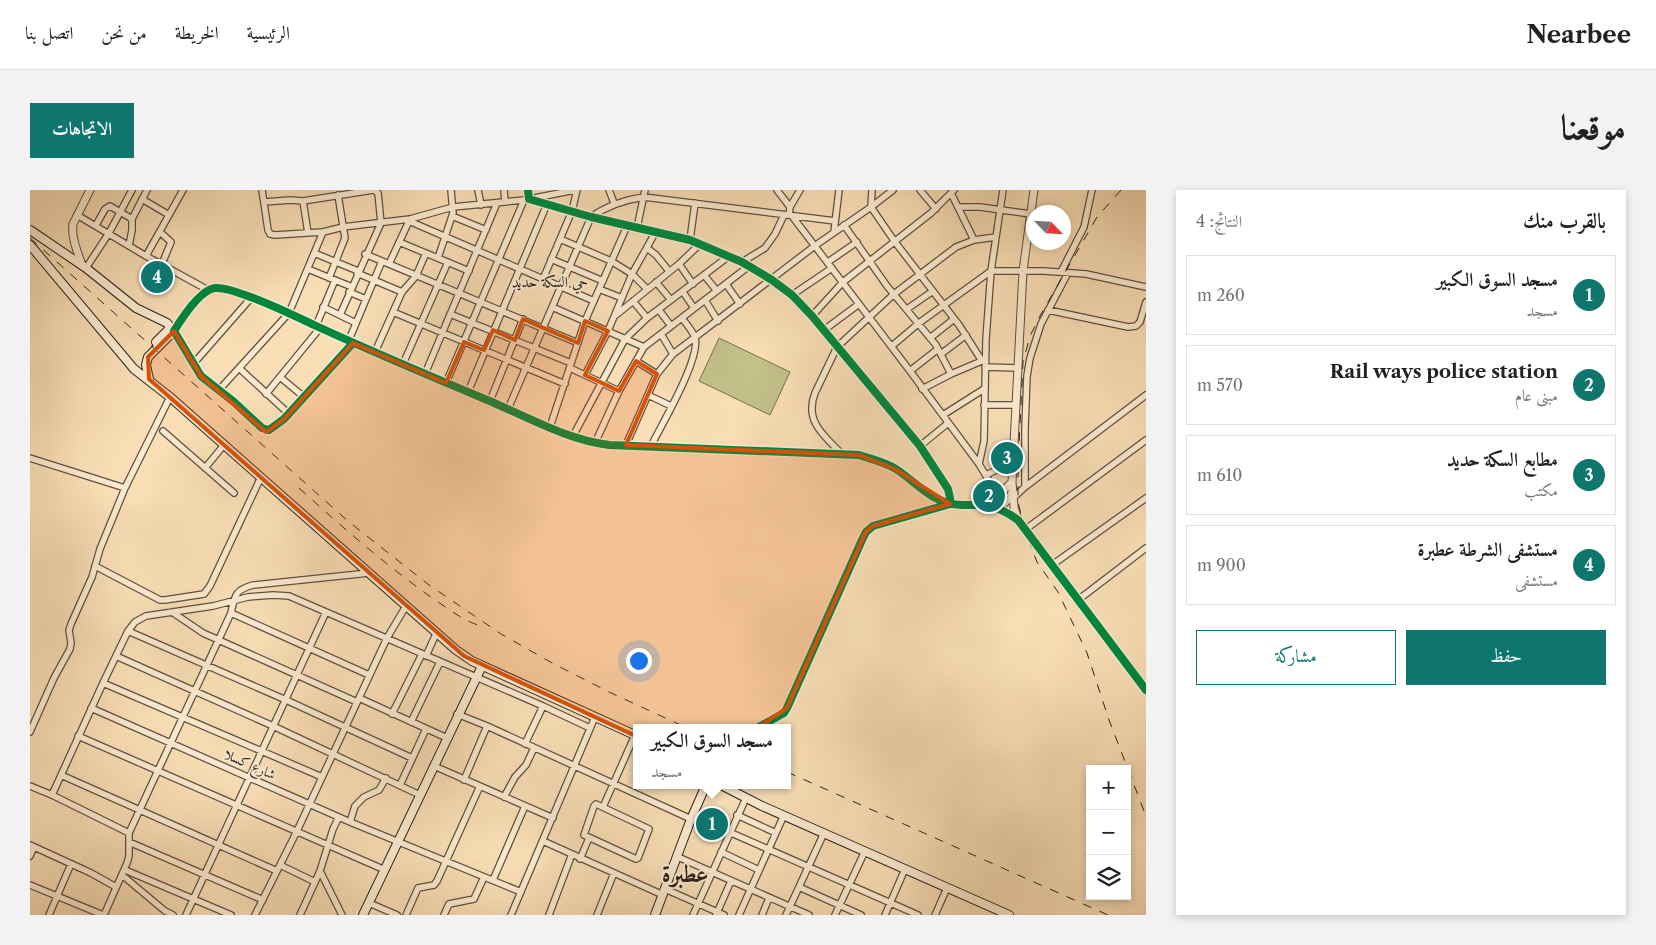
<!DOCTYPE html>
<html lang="ar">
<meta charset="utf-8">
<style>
body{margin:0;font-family:"Libre Caslon Text",Amiri,serif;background:#f2f2f2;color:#222;direction:rtl}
.controls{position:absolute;right:15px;bottom:15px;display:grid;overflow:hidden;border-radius:0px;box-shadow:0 2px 8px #0003}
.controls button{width:45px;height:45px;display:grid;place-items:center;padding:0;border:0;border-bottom:1px solid #e0e0e0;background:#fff;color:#222;font:25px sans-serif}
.compass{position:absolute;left:996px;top:15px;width:45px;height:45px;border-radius:50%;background:#fff;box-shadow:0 2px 8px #0003;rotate:115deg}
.you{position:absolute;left:608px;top:470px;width:18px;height:18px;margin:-12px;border:4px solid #fff;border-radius:50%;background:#1a73e8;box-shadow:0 0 0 8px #1a73e833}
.badge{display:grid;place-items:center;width:32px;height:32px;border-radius:50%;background:#0f766e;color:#fff;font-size:16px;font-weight:700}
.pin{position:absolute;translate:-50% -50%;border:2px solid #fff;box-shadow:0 1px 5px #0006}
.popup{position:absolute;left:603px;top:534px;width:158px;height:65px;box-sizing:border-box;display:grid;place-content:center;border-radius:0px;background:#fff;filter:drop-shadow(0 1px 4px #0005);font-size:16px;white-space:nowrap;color:#767676}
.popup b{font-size:19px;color:#222}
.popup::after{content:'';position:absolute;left:50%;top:100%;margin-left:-10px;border:10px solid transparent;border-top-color:#fff}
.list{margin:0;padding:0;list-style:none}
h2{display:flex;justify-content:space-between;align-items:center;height:65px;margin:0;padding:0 20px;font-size:21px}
h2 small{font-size:16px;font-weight:400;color:#767676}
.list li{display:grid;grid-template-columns:32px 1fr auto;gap:15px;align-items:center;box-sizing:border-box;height:80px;margin:0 10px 10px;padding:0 10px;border:1px solid #e0e0e0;border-radius:0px}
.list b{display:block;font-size:19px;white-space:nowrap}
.list p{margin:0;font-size:16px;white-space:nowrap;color:#767676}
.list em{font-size:16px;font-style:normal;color:#767676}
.actions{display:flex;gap:10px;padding:15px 20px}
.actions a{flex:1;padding:11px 0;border:1px solid #0f766e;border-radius:0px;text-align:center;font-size:18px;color:#0f766e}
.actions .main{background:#0f766e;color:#fff}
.icon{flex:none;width:28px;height:28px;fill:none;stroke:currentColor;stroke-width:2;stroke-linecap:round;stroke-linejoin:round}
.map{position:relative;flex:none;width:1116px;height:725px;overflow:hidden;direction:ltr;border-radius:0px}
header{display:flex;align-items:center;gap:30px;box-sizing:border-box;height:70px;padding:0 25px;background:#fff;border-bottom:1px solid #e0e0e0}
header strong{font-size:24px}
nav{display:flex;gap:28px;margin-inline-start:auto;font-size:18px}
.intro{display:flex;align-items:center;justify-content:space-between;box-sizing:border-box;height:120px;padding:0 30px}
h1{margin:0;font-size:35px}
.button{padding:12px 22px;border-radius:0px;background:#0f766e;color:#fff;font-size:18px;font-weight:700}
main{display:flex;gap:30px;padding:0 30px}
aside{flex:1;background:#fff;border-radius:0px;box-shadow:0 2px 8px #0003}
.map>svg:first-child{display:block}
.green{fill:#c3c08a;stroke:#767050}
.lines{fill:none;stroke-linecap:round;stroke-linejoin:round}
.minor-casing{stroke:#5e503f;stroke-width:8}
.tertiary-casing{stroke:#5e503f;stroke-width:9}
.secondary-casing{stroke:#2a2117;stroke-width:10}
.minor{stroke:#fbead0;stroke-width:5.5}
.tertiary{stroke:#fbead0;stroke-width:7}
.secondary{stroke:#fbead0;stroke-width:8}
.rail{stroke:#2a2117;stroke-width:1;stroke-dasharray:9 9;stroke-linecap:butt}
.cycleway-casing{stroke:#fbead0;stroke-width:11}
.cycleway{stroke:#00873e;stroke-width:8}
.marked{fill:#d5530d;fill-opacity:0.2;stroke:#d5530d;stroke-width:4;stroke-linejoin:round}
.labels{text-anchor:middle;stroke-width:4;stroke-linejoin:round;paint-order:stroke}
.street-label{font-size:14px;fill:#2a2117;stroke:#fbead0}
.neighbourhood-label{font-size:15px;fill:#2a2117;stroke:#fbead0}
.town-label{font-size:24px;font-weight:bold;fill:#2a2117;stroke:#fbead0}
</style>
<header>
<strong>Nearbee</strong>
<nav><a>الرئيسية</a><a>الخريطة</a><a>من نحن</a><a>اتصل بنا</a></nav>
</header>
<div class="intro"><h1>موقعنا</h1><a class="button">الاتجاهات</a></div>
<main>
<aside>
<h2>بالقرب منك<small>النتائج: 4</small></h2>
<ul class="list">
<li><span class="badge">1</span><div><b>مسجد السوق الكبير</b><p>مسجد</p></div><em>260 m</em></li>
<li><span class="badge">2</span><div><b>Rail ways police station</b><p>مبنى عام</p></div><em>570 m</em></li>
<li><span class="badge">3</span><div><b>مطابع السكة حديد</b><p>مكتب</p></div><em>610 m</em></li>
<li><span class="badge">4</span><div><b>مستشفى الشرطة عطبرة</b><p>مستشفى</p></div><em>900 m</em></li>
</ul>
<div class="actions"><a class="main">حفظ</a><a>مشاركة</a></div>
</aside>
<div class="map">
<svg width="1116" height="725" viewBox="0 0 1116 725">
<rect width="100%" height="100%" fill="#f9deb6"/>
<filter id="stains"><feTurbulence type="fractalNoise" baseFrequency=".004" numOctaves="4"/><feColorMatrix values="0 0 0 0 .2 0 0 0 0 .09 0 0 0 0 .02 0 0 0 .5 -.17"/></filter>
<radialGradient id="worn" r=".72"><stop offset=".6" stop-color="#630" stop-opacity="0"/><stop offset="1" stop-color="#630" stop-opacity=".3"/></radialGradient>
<path class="green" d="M689,148L760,182L740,225L669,191Z"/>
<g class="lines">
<defs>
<path id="minor" d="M232,0L238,40L240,44L245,45L293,42L313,37L380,29L423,17L494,10L545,0
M448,0L451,15
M474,0L475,12
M498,0L499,9L561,27L660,50L712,72L742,90L762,105L782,126L890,256L918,299L920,308V314L843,336L836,342L832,350L757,518L754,523L727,538
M579,0L584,13
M747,0L760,17
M842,0L841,17L865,52L929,135L952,171
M890,0L906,19
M921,3L944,50
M112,9L139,25
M273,11L278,43
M234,12L261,10L273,11L343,0
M928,17H950L1001,24
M47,25L116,66L178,100
M759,25L760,17L770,0
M422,26L456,40
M762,26L880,181L949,274L968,306
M379,31L564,111
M66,35L75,19L80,16L102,29
M814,35L857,96L906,155L921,184
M607,38L615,0
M130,42L141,52L132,74
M804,42L809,0
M530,49L581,71L602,84L617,99
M660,50L665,13
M369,52L439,81
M99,56L102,40V29L117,0
M617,58L626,65L639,81
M284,63L328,81
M335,64L548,153
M116,66L153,0
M408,68L423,23L421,0
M521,69L573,91
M712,72L735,58L745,44L754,25
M798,72L827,52
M359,74L380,29
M649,74L663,94
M56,78L79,43L102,0
M278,79L322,97
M1031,82L1054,37L1062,0
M327,83L372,102
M674,85L687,101
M299,88L315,48L308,5
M513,89L542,21L547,0
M626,92L641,110
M696,94L710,114
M569,99L592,108
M319,102L336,109
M653,102L664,118
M762,105L802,78
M675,110L688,131
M603,111L617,128
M293,117L326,133
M522,117L614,157
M877,119L903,101
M629,120L641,136
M1018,120L1098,137L1106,136L1110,132L1116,112
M363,122L535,194
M420,124L541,173
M310,125L351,33L348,3L344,0
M586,125L649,74L670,54
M782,126L813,92L901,23L924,0
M286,136L305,90
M794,140L829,114
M144,141L171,186L204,212L232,238L239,240L254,229L323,153
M631,144L643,164
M900,148L924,129
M319,150L352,71
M862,156L889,133L961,81H1014L1056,84L1116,97
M345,162L372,102L386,86L396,63
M911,164L936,145
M606,171L627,184
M164,173L221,108
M373,174L418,72
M955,177L988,178
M209,178L259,224
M540,178L589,201
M880,181L908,159
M395,184L467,13
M555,185L578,141L602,84L625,43
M250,187L274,207
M416,193L494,10
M892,199L921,184L954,170
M189,200L259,123L293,42
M438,202L517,14
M236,204L290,138
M618,205L641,216
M460,211L493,129
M954,215H986
M478,219L561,27C578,15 594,10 614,7L805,31
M913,225L954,199
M520,237L555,131L597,36
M133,241L204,303
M543,246L595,149L617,128L699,66
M565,253L589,201L614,157L719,76
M596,255L627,184L643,164L786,55L841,17L863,0
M621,256C631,236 671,168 665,148C663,141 656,134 652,128
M890,256L918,233
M812,264C794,246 774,231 785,203L807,157L864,104L926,57L944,50L966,47
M0,268L95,298
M949,274L954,251L956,149L961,81L973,0
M175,278L194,255
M956,285L983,272
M995,297V238L997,186L1000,168L1011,134L1038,83
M983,308L995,297L1116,205
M996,339L1116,250
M1022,375L1116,308
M65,376L130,410H135L174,404L180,396L231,287
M1048,410L1116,358
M142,422L173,443L327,512
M201,423L339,485
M98,441L256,510L382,568
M86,466L243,536L390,605
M396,466L406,444
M73,493L292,587
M329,508L417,548
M61,518L320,632L491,702
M362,524L392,464
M427,524L457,536L661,629
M381,532L410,472
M0,542L24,488L40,459L41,453L39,440L41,434L62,387L70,359L95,298L140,207
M48,546L355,680
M495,554L513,516
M404,576L523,628
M31,585L247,681
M434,590L457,536
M370,595L396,539
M0,596L22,605L99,643
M22,605L73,493L98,441L105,432L116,426L183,416L218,407L243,405L259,406L513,516L560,538
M474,607L485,587L496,575L504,558
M566,614L619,639L608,668L606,669L554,645L564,616Z
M573,617L605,545
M707,625L746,643
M309,627L303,639L290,681L312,725
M320,632L325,616L334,607L349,600L356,588
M699,642L888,725
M513,651L633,705
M99,652L233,710
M0,655L61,683L86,697
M691,662L729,680
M0,666L4,657
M648,667L779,725
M550,669L559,648
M250,675L285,692L290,681
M95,680L201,725
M92,685L135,721L143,725
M463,690L495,616
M0,695L73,725
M769,697L831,725
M635,699L694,725
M339,713L367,725
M19,725L41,674
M74,725L97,673L99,666V643L201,423C205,405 205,400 223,395L339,383
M156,725L296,422
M225,725L267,641L357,448L376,416
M270,725L285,692
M376,725L388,698L404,695L407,691L450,596
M414,725L419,714L444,709L454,687
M481,725L565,527
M519,725L542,664
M567,725L584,683
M663,725L716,608
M686,725L701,691
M709,725L754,625
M732,725L739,708
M756,725L794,643
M805,725L835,661
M855,725L875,679
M905,725L917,698"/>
<path id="tertiary" d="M52,75C48,63 41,48 43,34L60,0
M144,141C152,128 170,100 185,98C204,96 265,126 284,135C343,162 402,187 462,212C499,228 538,250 579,255L829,265C841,269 855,272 866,279C883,290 898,308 918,313C928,316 938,315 949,315C963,315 977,322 988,330L1116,500
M951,314L968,306L982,292
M962,317C973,316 978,312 982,302
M988,330L984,317L982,292L993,81L1004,0"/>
<path id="secondary" d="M0,40L56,78L106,118L137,133L144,141L118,167L116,175L119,189
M0,55L104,179L140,207L426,460L442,471L607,546
M126,152L141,137
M691,595L732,616L979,725
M333,725L452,476
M625,725L661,629L676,595"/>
</defs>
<use href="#minor" class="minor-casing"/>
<use href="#tertiary" class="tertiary-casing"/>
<use href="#secondary" class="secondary-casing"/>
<use href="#minor" class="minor"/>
<use href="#tertiary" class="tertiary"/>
<use href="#secondary" class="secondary"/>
<path class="rail" d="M1091,0L1067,27L1010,126L1000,146L993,172L988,276V312L995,341L1007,372L1028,402L1057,463L1079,530L1116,626
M0,48L319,332L399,395L471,444L524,474L579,502L657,538
M269,298C313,338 357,376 405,410C419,419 432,430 448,435
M757,582L1078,725"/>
<defs>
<path id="cycleway" d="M498,0L499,9L561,27L660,50L712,72L742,90L762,105L782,126L890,256L918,299L920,308V314L843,336L836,342L832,350L757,518L754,523L727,538
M323,153L254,229L239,240L232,238L204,212L171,186L144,141C152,128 170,100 185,98C204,96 265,126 284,135C343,162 402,187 462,212C499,228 538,250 579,255L829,265C841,269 855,272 866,279C883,290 898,308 918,313C928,316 938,315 949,315C963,315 977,322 988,330L1116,500"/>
</defs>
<use href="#cycleway" class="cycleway-casing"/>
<use href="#cycleway" class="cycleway"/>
</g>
<path class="marked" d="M493,129L548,153L555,131L578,141L555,185L589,201L606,171L627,184L596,255L829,265L865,279L920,314L843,336L836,342L757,518L702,555L683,582L434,466L119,189L118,167L144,141L171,186L236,242L254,229L323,153L416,193L434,152L454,160L463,140L485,150Z"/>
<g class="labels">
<g class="street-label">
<text transform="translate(220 574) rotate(24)" y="5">شارع كسلا</text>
</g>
<g class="neighbourhood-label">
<text x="520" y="97">حي السكة حديد</text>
</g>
<g class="town-label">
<text x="655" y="692">عطبرة</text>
</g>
</g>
<rect width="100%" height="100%" filter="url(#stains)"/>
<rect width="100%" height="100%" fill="url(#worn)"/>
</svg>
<div class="controls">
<button>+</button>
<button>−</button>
<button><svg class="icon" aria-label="layers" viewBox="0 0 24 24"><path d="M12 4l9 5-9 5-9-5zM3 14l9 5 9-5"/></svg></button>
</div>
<svg class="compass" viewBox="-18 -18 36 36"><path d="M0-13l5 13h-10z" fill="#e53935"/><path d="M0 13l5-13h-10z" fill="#767676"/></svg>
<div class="you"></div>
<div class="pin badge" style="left:682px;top:634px">1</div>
<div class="popup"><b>مسجد السوق الكبير</b>مسجد</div>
<div class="pin badge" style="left:959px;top:306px">2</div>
<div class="pin badge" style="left:977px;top:268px">3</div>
<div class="pin badge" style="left:127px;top:87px">4</div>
</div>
</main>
